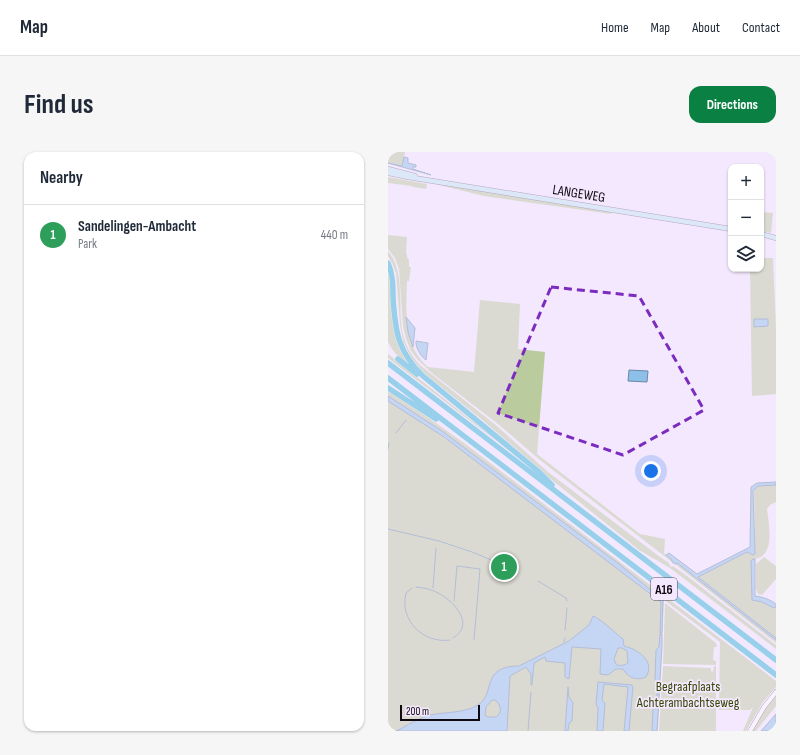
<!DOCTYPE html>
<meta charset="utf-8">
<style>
body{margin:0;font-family:"Sofia Sans Condensed",sans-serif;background:#f6f6f7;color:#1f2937}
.controls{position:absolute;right:12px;top:12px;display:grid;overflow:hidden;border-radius:8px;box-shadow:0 1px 3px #0004}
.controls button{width:36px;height:36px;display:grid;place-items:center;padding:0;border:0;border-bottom:1px solid #e0e1e3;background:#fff;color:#1f2937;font:20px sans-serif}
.scale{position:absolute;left:12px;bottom:10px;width:80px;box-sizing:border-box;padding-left:4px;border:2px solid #0f0a12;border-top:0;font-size:11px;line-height:14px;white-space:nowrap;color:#0f0a12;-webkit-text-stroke:3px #f4e8fe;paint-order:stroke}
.you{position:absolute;left:263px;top:319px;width:14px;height:14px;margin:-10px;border:3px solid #fff;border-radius:50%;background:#1a73e8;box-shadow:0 0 0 6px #1a73e833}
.badge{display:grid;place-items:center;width:26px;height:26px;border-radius:50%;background:#0b8043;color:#fff;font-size:13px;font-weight:700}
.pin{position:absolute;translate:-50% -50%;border:2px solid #fff;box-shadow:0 1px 4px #0006}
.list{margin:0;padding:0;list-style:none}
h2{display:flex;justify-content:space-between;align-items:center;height:52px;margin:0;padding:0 16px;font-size:17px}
h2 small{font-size:13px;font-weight:400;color:#747a83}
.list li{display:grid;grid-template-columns:26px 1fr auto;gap:12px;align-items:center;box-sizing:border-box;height:60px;padding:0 16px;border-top:1px solid #e0e1e3}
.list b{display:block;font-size:15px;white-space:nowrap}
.list p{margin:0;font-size:13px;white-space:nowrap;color:#747a83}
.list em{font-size:13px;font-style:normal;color:#747a83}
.icon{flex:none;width:22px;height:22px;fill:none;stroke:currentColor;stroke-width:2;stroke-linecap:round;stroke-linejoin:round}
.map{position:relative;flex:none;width:388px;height:579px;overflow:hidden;border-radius:12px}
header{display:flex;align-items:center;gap:24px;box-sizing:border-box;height:56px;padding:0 20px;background:#fff;border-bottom:1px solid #e0e1e3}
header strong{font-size:19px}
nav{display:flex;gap:22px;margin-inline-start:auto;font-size:14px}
.intro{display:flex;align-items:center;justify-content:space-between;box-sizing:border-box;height:96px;padding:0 24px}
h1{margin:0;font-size:28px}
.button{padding:10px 18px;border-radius:12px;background:#0b8043;color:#fff;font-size:14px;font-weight:700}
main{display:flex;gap:24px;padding:0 24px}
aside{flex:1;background:#fff;border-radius:12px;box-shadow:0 1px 3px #0004}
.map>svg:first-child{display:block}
.green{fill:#bacb9d}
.water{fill:#8dbfe9;stroke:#6789a8;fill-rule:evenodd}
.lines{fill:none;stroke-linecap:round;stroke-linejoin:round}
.stream{stroke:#6789a8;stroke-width:1}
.tertiary-casing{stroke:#6a5c74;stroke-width:5}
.secondary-casing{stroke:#6a5c74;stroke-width:5.5}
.motorway-casing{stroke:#fff;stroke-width:6}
.tertiary{stroke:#fff;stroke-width:4}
.secondary{stroke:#bfe8f2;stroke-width:4.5}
.motorway{stroke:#29b1d5;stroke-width:5.5}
.marked{fill:none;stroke:#7b2cbf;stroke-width:3;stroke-dasharray:8 5;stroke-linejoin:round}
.labels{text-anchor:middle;stroke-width:3.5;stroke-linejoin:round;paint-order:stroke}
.shield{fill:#f4e8fe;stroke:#544d59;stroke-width:1}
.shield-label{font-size:13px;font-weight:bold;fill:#0f0a12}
.street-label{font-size:14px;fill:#0f0a12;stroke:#f4e8fe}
.park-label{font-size:14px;fill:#354605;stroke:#f4e8fe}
</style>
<header>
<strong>Map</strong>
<nav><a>Home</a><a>Map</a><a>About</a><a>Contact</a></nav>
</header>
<div class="intro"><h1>Find us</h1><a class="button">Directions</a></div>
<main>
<aside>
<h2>Nearby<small></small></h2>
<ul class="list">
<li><span class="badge" style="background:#2e9e5b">1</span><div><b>Sandelingen-Ambacht</b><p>Park</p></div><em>440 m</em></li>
</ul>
</aside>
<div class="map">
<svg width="388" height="579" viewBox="0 0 388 579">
<rect width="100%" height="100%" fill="#f4e8fe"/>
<path class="green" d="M0,0H17L14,14L0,10Z
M0,25L39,32L38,37L25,35L24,34L0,31Z
M44,30L87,38L223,60V62L96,44L43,31Z
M373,60L385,61L383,81L373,79Z
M0,83L19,85L18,102H19V105L21,108V115H23L21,129H19C18,160 15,193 40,215L86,220L92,148L132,152L130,197L157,200L149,302L252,382L277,387L276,401L284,408V410L152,308L110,272L45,222L30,208L23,199L18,187L15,174L11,117L7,106L0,97Z
M0,99C19,121 8,160 16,186C19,197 25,205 32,213L109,274L160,320L268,402L282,412L281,413L284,415L285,414L299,424L388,493V497L282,416L251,398L164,328L92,266L37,222L23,206L15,189L12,172L8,121L4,111L0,104Z
M373,106H385L388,176V242L364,244L362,117H373Z
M0,112L7,179L31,222C19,213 7,204 0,190Z
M0,202L141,314L0,206Z
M0,239L35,262L76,291L388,529V535L375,550L358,579H355L365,555L362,558H331L332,490L276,448L270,579H0V246L186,378L54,279L0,244Z
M388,333V350L382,353L379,357C381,373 388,406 365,407L364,447L378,451L385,456L388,455V486L310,425L360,400L363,403L367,397L366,338L370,334Z
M376,405L388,414V427L374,443L370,442L368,437V412Z
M289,411L388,488V491L287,412Z
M277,451L328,491L329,495H326L325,508L328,509V513L275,512Z
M275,514L323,516V519L325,520L326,514H328V579H271Z
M388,543V554L368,579H364L378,556Z"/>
<path class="water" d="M16,5L20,6V11L28,13V15H25V17L43,23L0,11L14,14Z
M18,165L27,176L25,195L20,180Z
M366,167H380V174L366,175Z
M28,189L40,191L38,208C33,205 27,195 28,189Z
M241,218L260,219L259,230L240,229Z
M0,244L54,279L231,412L275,448L274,481H272L273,450L56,285L0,249Z
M388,330V333L370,334L365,339L367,402L365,403L359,400L310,425L388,486V488L289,411L287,412L284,410V408L278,403L281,401L309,422L362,395L363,335L369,331Z
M365,407H367V444C375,445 381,447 388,452V455L386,456L374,450L364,448L363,409Z
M205,464C213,467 227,481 235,487L236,494C249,497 268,509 258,525C249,529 240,526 235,517H228L220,523L212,522L213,497L184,495L181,527L177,525V511L158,509L157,505L146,511L144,533H143V522L138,515L122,524L119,579H8C19,574 30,566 42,563C57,560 77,561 90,553C108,542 92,514 131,514L181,489L201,473ZM230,496H234L239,499L240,511C237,513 231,515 228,512L226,507ZM104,548H107C113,553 115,560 108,565H100L97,563L98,555Z
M272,482H274V494L269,579H264L265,557L268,554L270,531L267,527L268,498L271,495Z
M210,530L244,533L245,535L241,579H236L240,535L216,532L214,548L217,551L215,579H209L210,556L208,552Z
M180,535L181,545L185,551L184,569L181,571L180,579H177Z
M388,562V579H373Z"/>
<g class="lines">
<path class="stream" d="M8,281L18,268
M0,297L1,291
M0,377L51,389L84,400L125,417
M150,429L178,446L179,449
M28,435C36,436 43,437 50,441C66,449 88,473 65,486
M24,436L18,441C11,468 35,492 62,488
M45,436L48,396
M66,449L69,414L92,417L86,488
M177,478L179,456
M176,490L177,486
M140,579L143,540"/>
<defs>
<path id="tertiary" d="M362,579L376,555L388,540"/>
<path id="secondary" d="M0,17L27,24
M0,21L20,25L343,77
M373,82L388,86"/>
<path id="motorway" d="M0,111C5,122 5,134 5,145C7,179 10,200 35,224L150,319L164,333
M10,207L29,222
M0,211L388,508
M0,226L388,523
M0,236L48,267"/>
</defs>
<use href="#tertiary" class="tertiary-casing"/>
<use href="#secondary" class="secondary-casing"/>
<use href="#motorway" class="motorway-casing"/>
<use href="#tertiary" class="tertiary"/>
<use href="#secondary" class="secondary"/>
<use href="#motorway" class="motorway"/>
</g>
<path d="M0 0H388V579H0ZM163,135L251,144L316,258L235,303L110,261Z" fill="#f4e8fe" fill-opacity=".55" fill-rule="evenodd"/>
<path class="marked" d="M163,135L251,144L316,258L235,303L110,261Z"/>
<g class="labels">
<rect class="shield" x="263" y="426" width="26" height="22" rx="3"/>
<g class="shield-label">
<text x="276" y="442">A16</text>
</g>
<g class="street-label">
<text transform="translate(191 41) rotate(9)" y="5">LANGEWEG</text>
</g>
<g class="park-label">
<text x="300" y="539">Begraafplaats<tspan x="300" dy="16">Achterambachtseweg</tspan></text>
</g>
</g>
</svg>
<div class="controls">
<button>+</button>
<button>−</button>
<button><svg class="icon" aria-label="layers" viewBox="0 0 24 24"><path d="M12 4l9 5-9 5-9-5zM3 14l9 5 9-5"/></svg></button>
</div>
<div class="scale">200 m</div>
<div class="you"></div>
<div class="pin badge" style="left:116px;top:415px;background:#2e9e5b">1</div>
</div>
</main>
